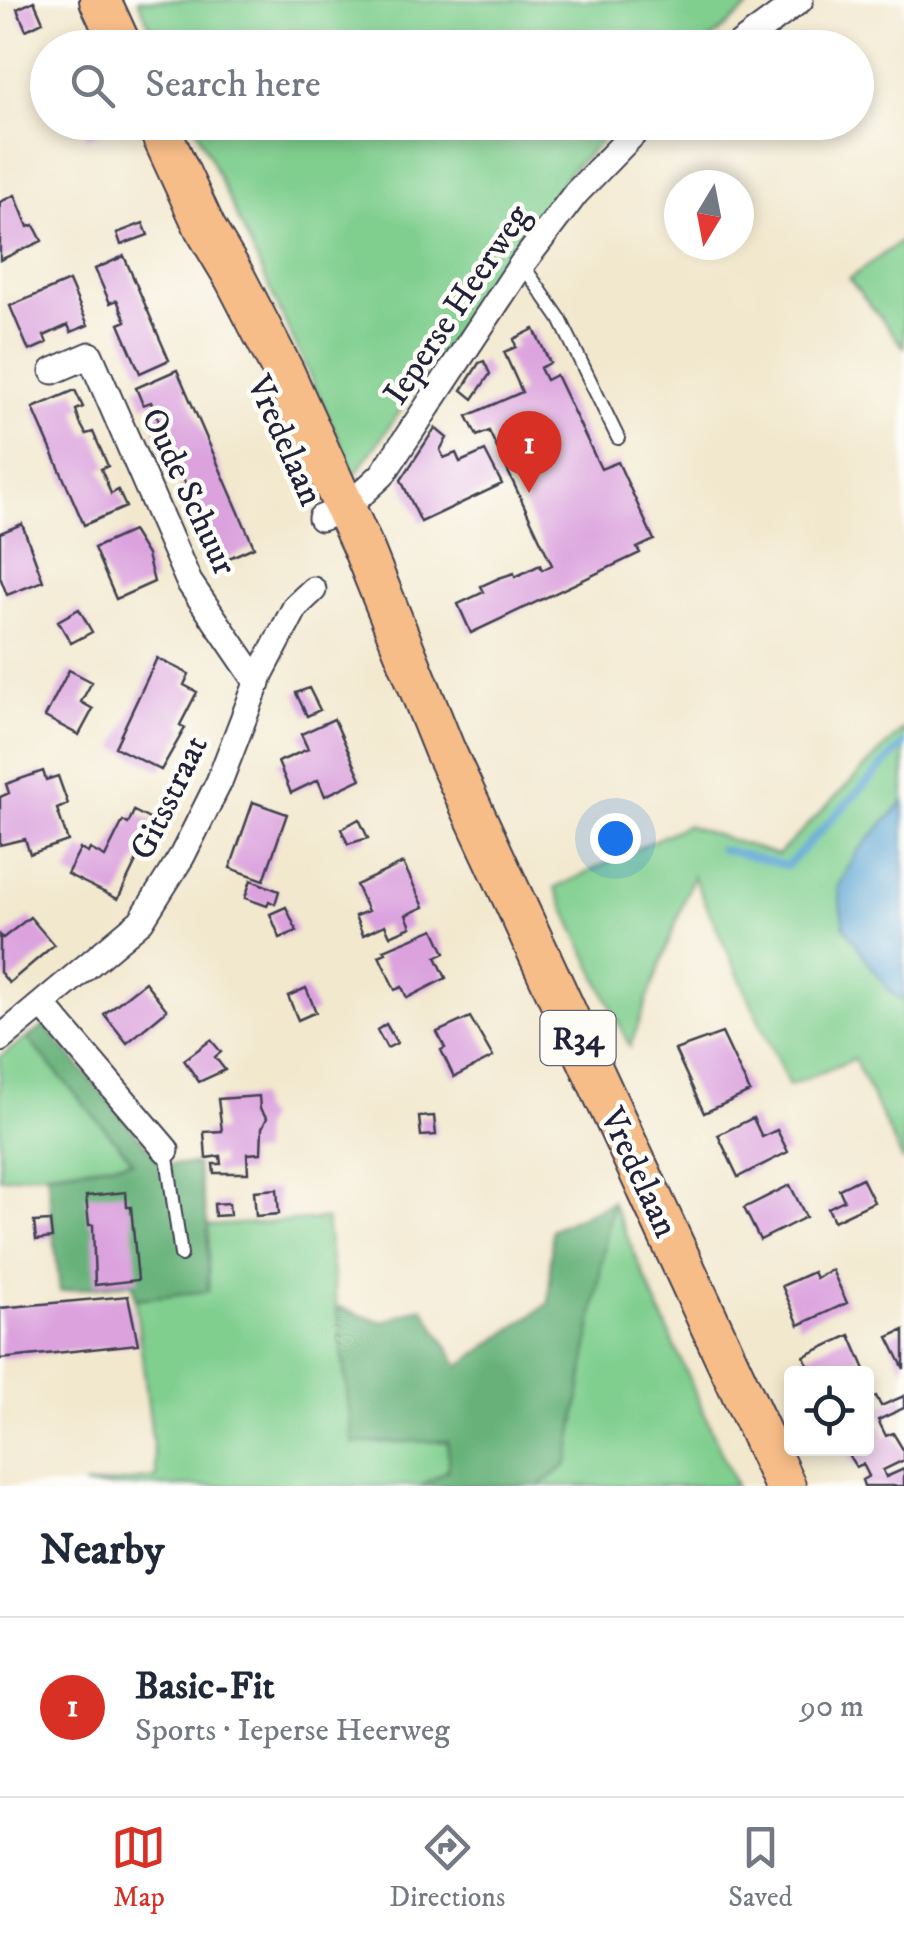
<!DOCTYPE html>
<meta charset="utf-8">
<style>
body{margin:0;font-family:"IM FELL DW Pica",serif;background:#f2f2f3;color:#1f2937}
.controls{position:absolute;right:30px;bottom:30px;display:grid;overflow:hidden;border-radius:10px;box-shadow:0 5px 15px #0003}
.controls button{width:90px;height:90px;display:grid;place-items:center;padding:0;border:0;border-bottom:2px solid #e0e1e3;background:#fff;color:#1f2937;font:50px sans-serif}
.compass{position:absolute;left:664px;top:170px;width:90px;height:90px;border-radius:50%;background:#fff;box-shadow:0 5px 15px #0003;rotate:190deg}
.you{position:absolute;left:615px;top:838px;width:35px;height:35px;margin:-25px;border:8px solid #fff;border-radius:50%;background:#1a73e8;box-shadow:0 0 0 15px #1a73e833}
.badge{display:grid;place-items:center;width:65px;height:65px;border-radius:50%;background:#d93025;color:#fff;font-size:32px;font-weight:700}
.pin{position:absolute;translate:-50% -82px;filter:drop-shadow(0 2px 5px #0008)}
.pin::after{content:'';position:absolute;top:52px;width:35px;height:30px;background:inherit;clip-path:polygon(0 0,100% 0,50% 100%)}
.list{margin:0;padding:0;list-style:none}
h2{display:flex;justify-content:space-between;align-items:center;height:130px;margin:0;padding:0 40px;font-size:42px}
h2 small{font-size:32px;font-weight:400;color:#747a83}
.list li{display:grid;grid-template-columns:65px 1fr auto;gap:30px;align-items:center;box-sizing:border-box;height:180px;padding:0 40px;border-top:2px solid #e0e1e3}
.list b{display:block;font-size:38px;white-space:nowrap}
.list p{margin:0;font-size:32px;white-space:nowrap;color:#747a83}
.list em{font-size:32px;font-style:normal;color:#747a83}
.icon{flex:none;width:55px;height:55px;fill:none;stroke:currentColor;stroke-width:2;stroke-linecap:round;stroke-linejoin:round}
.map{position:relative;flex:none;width:904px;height:1486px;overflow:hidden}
.search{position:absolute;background:#fff;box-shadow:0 5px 15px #0003;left:30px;right:30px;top:30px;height:110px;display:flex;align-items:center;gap:25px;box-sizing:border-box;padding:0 35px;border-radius:55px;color:#747a83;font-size:38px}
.sheet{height:310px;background:#fff}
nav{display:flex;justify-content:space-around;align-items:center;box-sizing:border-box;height:140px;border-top:2px solid #e0e1e3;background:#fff;font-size:28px;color:#747a83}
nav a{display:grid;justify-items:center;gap:5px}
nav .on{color:#d93025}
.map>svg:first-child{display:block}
.green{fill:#80cf8f;stroke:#517865;stroke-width:2.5}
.forest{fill:#68b27a;stroke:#456a5a;stroke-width:2.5}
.water{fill:#5ba5d3;stroke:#3e6487;stroke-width:2.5}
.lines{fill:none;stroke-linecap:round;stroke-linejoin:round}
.stream{stroke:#5ba5d3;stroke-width:8}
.building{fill:#dba2de}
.service-casing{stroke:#414051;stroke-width:16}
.minor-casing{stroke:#414051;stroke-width:29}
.primary-casing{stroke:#414051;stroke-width:44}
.service{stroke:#fff;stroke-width:12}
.minor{stroke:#fff;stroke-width:25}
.primary{stroke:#f7bd88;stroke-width:40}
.labels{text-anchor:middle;stroke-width:9;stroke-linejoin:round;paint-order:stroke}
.shield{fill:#fdfcf7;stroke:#646373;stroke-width:2.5}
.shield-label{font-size:32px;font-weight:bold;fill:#22223b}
.street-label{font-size:35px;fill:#22223b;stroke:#fdfcf7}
</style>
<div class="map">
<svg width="904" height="1486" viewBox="0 0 904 1486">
<rect width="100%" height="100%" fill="#fdfcf7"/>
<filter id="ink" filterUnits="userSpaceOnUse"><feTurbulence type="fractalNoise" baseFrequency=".01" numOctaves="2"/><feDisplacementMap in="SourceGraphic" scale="20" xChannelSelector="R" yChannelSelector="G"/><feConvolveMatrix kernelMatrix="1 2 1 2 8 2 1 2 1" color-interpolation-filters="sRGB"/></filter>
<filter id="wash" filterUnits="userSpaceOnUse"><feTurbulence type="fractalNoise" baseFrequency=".0048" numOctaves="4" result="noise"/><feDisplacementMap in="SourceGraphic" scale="40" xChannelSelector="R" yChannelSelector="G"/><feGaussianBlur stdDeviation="2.25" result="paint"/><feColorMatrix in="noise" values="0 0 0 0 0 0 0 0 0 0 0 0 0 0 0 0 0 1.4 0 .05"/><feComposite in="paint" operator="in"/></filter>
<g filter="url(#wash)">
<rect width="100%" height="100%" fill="#f2e8ce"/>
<path class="green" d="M138,0H757L702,47L160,48Z
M194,123H620L568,173L355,475Z
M904,239V347L849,279Z
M904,728V801L857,852L889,991L904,1002V1163L854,1059L789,1086L693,876L630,1047L555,888L686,825L778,855Z
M27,1038L134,1161L0,1178V1057Z
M612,1202L736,1486H538L568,1464Z
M326,1219L353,1443L449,1441L448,1470L421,1486H83L157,1478L135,1299L208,1291V1226Z"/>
<path class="forest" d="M45,1026L163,1165L196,1164L208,1226V1291L135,1299L133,1283L60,1291L47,1173L133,1161L27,1038Z
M612,1202L568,1464L538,1486H421L448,1470V1441L353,1443L337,1307L383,1322L423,1307L459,1366L549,1303L552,1229Z"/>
<path class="water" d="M904,801V1002L889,991L844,927L838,888L857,852Z"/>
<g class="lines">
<path class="stream" d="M721,849L787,866L904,744"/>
</g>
<g id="blocks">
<path class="building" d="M34,1L43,22L26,30L17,9Z
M80,122H97L101,131L87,138Z
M15,195L28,227L34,225L42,241L0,260V202Z
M143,223L148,235L121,245L117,233Z
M124,256L169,360L140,373L119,324L126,321L117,300L110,303L95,269Z
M69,281L88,325L71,332L68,325L44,336L47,343L29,351L10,306Z
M534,329L550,363L540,368L546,380L556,375L601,469L618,462L654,540L637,548L640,553L471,633L458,604L484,592L481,586L499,578L514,573L515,577L540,565L542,570L552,565L489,431L477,436L467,416L522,392L504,352L516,347L514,339Z
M484,361L490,374L473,399L462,390L479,363Z
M177,370L254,547L213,565L205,547L212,543L207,532L201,520L194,523L179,488L186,485L176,461L168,464L154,429L161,426L151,402L143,405L136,388Z
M75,390L83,407L76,410L80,423L86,434L93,432L108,466L101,469L106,481L111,494L118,490L126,507L84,525L33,408Z
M435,428L447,438L440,450L444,458L456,453L460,462L485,451L502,484L421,522L401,480Z
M22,524L43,581L7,595L0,577V533Z
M132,531L147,555L154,582L116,599L94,548Z
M79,609L92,632L71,643L58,621Z
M157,658L189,674L184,685L197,692L180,725L185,728L161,770L115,747Z
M69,670L92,682L81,702L93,709L79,735L45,717Z
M309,688L320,710L307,716L296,693Z
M334,719L361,779L325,796L318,780L291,793L278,762L308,749L301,734Z
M43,771L46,780L58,776L68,804L57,809L68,841L30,854L25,839L0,845V797L9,793L6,784Z
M253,802L287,814L264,880L230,868Z
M134,811L155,822L118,899L67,874L80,849L88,853L90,849L105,857L123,821L128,824Z
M359,819L368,838L348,844L341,829Z
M403,863L424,907L406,915L411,927L390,936L385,925L363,935L355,916L368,911L356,885Z
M251,880L279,891L275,904L269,901L267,906L245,898Z
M286,907L297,931L280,938L270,914Z
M30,917L54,945L9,983L0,972V935L3,938Z
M434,929L445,953L436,957L446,978L407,998L402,987L395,990L379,956L386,953L384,950Z
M145,982L167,1010L127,1043L104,1014Z
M306,988L316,1012L298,1020L288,996Z
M470,1017L493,1057L454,1077L441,1050L445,1048L437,1032Z
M386,1024L397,1043L387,1048L377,1030Z
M722,1033L750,1092L704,1113L675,1050Z
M211,1040L221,1052L215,1057L225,1070L199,1082L184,1060Z
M259,1096L260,1109L267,1118L262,1128L261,1153L247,1154L248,1173H214L213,1164H221L220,1156L206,1158L204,1132L222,1131L218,1099Z
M434,1116L436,1135L421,1136L419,1117Z
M753,1118L762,1137L777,1130L788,1152L738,1177L718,1135Z
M862,1178L874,1202L834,1221L828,1208L844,1200L839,1189Z
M790,1185L806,1217L760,1240L744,1208Z
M277,1189L279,1214L256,1216L254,1191Z
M126,1192L127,1207H131L138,1280L95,1285L93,1225H89L86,1196Z
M229,1203L230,1215L215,1216L214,1204Z
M50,1221L52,1238L36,1240L34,1222Z
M832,1270L847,1303L799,1325L782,1286L813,1272L816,1278Z
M128,1296L138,1344L0,1359V1308Z
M904,1330V1369L888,1337Z
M850,1335L867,1374H812L804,1356Z
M876,1396L881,1406L904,1396V1408L878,1420L886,1436L893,1433L904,1451V1460L883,1470L886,1477L904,1469V1486H864L862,1480L869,1476L863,1464L856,1467L844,1448H866V1400Z"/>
</g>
</g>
<g filter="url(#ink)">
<use href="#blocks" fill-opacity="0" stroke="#414051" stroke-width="2.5"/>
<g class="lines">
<defs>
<path id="service" d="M522,264L560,319L618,438
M166,1150L181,1255"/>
<path id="minor" d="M735,48L800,0
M53,371L90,355L189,582L258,683
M321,518L345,509L382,475L522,264L576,193L645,122
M42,1004L166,1150
M0,1039L141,921L182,856L219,782L261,673L296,606L313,590"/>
<path id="primary" d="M100,0L122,48
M156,122L205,228L235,278L284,373L364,550L444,749L785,1486"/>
</defs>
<use href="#service" class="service-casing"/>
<use href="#minor" class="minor-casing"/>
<use href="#primary" class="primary-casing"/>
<use href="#service" class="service"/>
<use href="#minor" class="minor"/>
<use href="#primary" class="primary"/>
</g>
</g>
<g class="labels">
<rect class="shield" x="540.5" y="1011" width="75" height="54" rx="8"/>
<g class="shield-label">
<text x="578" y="1049">R34</text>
</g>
<g class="street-label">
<text transform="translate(456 304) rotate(-56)" y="12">Ieperse Heerweg</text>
<text transform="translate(286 440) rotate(66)" y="12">Vredelaan</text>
<text transform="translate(190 491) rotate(65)" y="12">Oude Schuur</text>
<text transform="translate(168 797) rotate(-64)" y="12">Gitsstraat</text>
<text transform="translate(640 1172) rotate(65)" y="12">Vredelaan</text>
</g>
</g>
</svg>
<div class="controls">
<button><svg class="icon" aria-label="locate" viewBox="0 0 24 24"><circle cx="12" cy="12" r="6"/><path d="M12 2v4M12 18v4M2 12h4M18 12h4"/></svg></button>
</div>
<svg class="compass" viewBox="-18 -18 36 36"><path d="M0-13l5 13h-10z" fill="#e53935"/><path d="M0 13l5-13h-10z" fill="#747a83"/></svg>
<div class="you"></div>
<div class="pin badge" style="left:529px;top:493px">1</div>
<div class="search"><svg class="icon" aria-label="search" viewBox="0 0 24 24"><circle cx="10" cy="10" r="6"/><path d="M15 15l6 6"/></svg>Search here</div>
</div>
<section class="sheet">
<h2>Nearby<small></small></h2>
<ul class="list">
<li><span class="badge">1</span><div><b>Basic-Fit</b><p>Sports · Ieperse Heerweg</p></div><em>90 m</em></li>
</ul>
</section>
<nav>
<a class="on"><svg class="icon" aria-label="map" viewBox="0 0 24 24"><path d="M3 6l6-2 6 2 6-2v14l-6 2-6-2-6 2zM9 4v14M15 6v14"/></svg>Map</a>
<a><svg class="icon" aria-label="directions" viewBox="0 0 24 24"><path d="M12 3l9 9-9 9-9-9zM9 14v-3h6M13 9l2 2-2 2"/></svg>Directions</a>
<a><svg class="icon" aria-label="saved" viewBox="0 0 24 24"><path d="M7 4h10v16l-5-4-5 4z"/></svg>Saved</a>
</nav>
